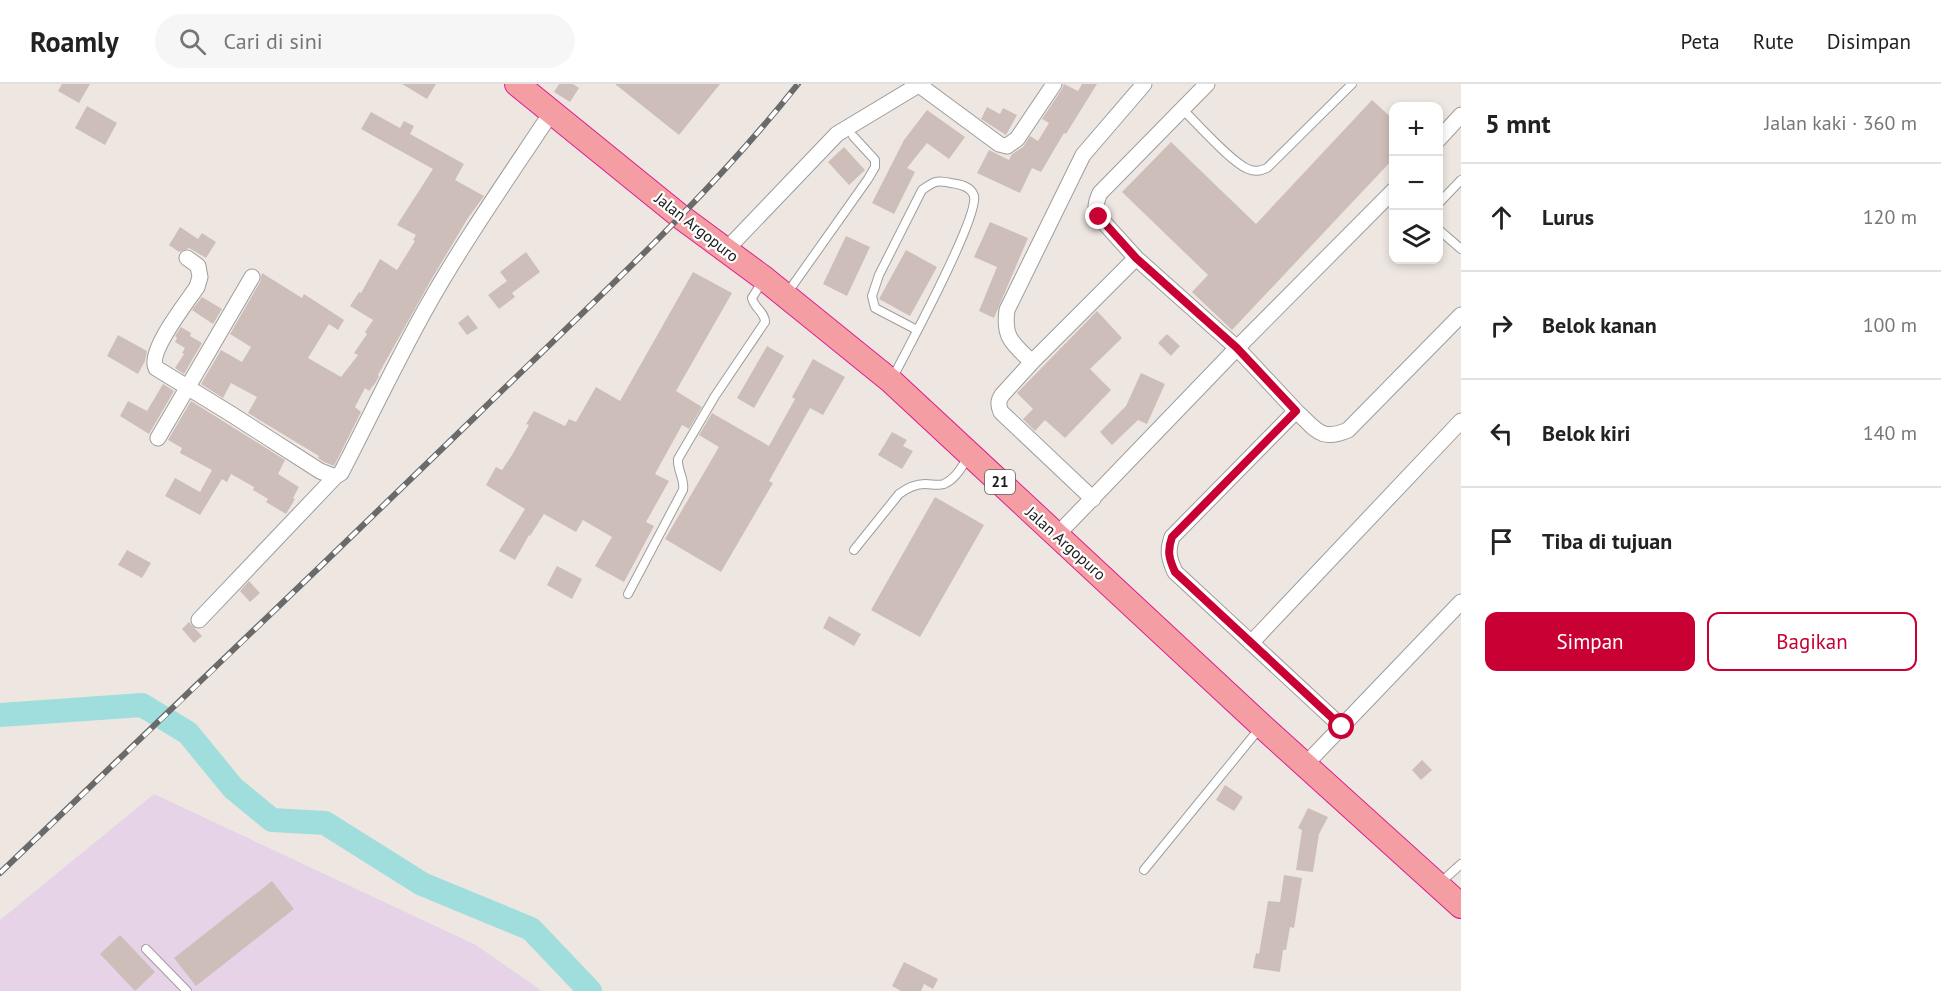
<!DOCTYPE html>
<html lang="id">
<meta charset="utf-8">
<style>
body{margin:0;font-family:"PT Sans",sans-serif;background:#f6f6f6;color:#222}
.controls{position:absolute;right:18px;top:18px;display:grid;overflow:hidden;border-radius:12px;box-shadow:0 3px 9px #0003}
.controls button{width:54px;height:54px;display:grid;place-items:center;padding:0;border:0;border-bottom:2px solid #e0e0e0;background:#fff;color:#222;font:30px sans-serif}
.stop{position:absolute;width:18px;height:18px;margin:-14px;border:4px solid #c80034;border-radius:50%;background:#fff}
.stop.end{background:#c80034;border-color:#fff;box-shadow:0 2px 6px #0008}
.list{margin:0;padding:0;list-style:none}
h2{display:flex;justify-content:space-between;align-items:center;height:78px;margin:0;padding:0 24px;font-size:26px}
h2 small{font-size:20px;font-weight:400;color:#767676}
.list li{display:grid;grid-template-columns:39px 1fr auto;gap:18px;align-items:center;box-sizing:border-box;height:108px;padding:0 24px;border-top:2px solid #e0e0e0}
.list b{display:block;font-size:22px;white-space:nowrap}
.list em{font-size:20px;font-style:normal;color:#767676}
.actions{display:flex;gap:12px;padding:18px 24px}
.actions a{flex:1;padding:14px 0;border:2px solid #c80034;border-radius:12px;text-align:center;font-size:21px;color:#c80034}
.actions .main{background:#c80034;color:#fff}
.icon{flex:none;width:33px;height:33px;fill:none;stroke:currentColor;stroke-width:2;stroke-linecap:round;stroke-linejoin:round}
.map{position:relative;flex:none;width:1461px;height:907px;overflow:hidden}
header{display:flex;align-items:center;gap:36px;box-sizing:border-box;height:84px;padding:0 30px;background:#fff;border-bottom:2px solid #e0e0e0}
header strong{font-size:28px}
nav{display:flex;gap:33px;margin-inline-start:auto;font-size:21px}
.search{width:420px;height:54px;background:#f6f6f6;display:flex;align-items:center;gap:15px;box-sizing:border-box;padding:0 21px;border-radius:33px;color:#767676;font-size:22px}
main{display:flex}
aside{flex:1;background:#fff}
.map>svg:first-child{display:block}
.industrial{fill:#e6d3e8}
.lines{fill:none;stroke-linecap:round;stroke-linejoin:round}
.river{stroke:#9fdedc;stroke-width:24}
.building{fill:#cebeba}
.service-casing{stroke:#9d9d9d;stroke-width:10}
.minor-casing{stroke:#9d9d9d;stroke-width:17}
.trunk-casing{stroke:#df1c91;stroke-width:26}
.service{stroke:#fff;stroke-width:8}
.minor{stroke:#fff;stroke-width:15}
.trunk{stroke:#f49ea4;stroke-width:24}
.rail-casing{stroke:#6a6a6a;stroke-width:6}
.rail{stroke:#fff;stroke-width:4;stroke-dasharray:11;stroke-linecap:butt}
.route{stroke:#c80034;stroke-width:8}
.labels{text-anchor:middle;stroke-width:4.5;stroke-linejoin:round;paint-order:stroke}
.shield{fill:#fff;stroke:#606060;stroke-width:1.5}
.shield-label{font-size:15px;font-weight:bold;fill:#1c1c1c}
.street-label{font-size:16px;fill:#1c1c1c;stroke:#fff}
</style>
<header>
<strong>Roamly</strong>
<div class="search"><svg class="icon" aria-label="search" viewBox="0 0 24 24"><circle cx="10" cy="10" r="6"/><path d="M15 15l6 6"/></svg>Cari di sini</div>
<nav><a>Peta</a><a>Rute</a><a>Disimpan</a></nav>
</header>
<main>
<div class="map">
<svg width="1461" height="907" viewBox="0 0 1461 907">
<rect width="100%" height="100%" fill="#eee7e1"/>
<path class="industrial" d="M154,710L476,861L542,907H0V836Z"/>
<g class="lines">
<path class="river" d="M0,631L142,621L188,649L233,704L272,736L325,739L422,800L531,845L590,907"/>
</g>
<path class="building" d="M62,0H90L79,19L58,7Z
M402,0H436L427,15Z
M559,0H573L579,4L570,18L554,8Z
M615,0H720L679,51Z
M1064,0L1078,7L1082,0H1097L1066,50L1064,49L1041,88L1032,84L1020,109L977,89L989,66L1009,76L1012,70L1023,63L1030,52L1038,57L1049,39L1042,35L1062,5Z
M1372,16L1394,36V74L1232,246L1192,208L1208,191L1122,108L1171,58L1256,140Z
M87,22L117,39L105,61L75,44Z
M987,23L1000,30L1003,24L1017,31L1006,51L981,35Z
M927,26L965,53L949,75L927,59L907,84L915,88L894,130L872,119L904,56Z
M371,28L400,44L404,37L414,42L410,50L464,80L455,96L484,112L468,134L431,196L378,291L379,292L376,298L369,307L365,304L355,323L361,328L334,382L324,378L318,374L319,372L248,329L257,313L231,299L223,314L201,300L221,266L242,278L251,263L230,250L260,198L262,189L302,214L304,210L344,236L338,246L329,240L308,274L341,293L358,271L354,269L367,250L365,248L373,236L350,222L359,208L361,209L380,175L397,186L415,157L413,156L416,151L397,141L433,85L361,45Z
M844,63L865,86L849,101L828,78Z
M990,138L1028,154L994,234L979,227L997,183L974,173Z
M180,143L198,155L202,149L216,158L206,174L189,164L179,168L169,161Z
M846,152L870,163L847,212L823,200Z
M906,166L937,183L910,232L879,215Z
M526,168L540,188L512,209L515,213L499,225L488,211L507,197L500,188Z
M693,188L732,209L676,307L702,323L689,345L682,341L655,390L669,397L646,438L654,442L624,498L595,482L612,453L583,436L576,448L544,430L530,452L529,451L515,476L499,467L525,425L486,401L496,383L502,386L512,371L529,341L526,340L534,327L565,342L569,335L576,338L596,303L620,317Z
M202,213L222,225L213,240L192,226Z
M1097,227L1122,254L1090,285L1111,306L1065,354L1045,336L1035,347L1023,335L1033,325L1017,309Z
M468,231L478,244L467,251L458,239Z
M181,243L191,249L190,252L202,259L184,290L175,284L184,270L182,269L185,264L175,258L177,254L175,252Z
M1167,250L1180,262L1171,272L1158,259Z
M118,251L147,267L145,277L138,290L107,272Z
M767,262L784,272L754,324L737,314Z
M813,275L845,293L823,331L810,324L769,397L773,399L721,488L665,455L719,363L699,351L712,329L769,362L795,315L792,313Z
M1141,289L1165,300L1147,340L1138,336L1112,361L1100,348L1126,322Z
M163,300L174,307L149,350L120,332L128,317L147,327Z
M191,317L285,376L278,390L299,403L293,414L295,415L286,430L266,418L268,415L253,406L254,403L231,390L227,398L222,395L200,431L165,412L175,394L200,408L212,386L180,369L182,364L168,356Z
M892,348L907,356L903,362L913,367L902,385L878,371Z
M935,413L984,441L920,553L871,526Z
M127,466L151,479L142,494L118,481Z
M557,482L582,495L572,515L547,501Z
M249,497L260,509L250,518L240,507Z
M829,532L861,550L854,562L823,544Z
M189,538L202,552L194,559L182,545Z
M1422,676L1432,686L1421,696L1412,686Z
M1225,701L1243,713L1234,727L1216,716Z
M1308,724L1328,733L1319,750L1313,788L1296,786L1302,746L1298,744Z
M1284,791L1302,794L1294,844L1290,843L1286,866H1283L1280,888L1253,884L1256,869L1259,870L1268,817L1280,818Z
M272,797L294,825L196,902L174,874Z
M120,851L155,888L135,907L100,870Z
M904,878L938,895L933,905L924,900L921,907H901L892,902Z"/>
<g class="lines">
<defs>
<path id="service" d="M1183,26C1198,40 1231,78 1248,85C1255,88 1260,87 1267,84L1352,0
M1438,120L1461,96
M1438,145L1461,165
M788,208L868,95L875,83V76L853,52
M892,295C906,268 979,133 974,112C971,102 959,100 951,99C936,96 935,97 922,106L879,191L872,212L875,224L917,246
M854,466L899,410C907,404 915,400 925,400C932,400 937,402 944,400C956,395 962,382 969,372
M628,510L683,406C685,395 677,386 678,375L715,312L765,238C765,228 754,224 752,214L762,198
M1144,786L1259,645
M1439,800L1461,780
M146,865L187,907"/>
<path id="minor" d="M1207,0L1100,109C1096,118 1094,124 1099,133L1136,174L1237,264L1296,327
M919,1L999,60L1007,62L1017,55L1054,0
M1438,56L1461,31
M726,166L837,50L920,0
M187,174L198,182L200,193L197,203C187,218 147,268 156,284L231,330L320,387L335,393L341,389C369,335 395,280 425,226C463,158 508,94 551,29
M1032,278C1013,260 1003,254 1007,226L1083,71L1144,0
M158,354L252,193
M1093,415L1001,328C998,321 998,317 1002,311L1032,278L1136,174
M1057,451L1237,264L1394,106
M199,536L335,393
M1251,559L1461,337
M1342,643L1175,488C1169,475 1167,467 1172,453L1296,327C1316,345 1320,358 1348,346L1461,231
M1305,681L1461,518"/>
<path id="trunk" d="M517,0L681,133L765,195L891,297L1262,642L1461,822"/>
</defs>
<use href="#service" class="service-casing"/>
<use href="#minor" class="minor-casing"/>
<use href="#trunk" class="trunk-casing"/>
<use href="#service" class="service"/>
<use href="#minor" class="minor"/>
<use href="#trunk" class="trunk"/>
<defs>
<path id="rail" d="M0,789C160,637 318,485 476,332C586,224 702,121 798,0"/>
</defs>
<use href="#rail" class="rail-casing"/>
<use href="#rail" class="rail"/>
</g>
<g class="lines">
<path class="route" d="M1099,133L1136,174L1237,264L1296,327L1172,453C1167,467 1169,475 1175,488L1342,643"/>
</g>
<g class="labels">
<rect class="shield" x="985" y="386" width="30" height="24" rx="4.5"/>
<g class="shield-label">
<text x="1000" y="403">21</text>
</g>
<g class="street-label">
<text transform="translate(697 143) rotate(38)" y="6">Jalan Argopuro</text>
<text transform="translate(1066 459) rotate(42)" y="6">Jalan Argopuro</text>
</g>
</g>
</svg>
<div class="controls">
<button>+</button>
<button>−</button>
<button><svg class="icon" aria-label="layers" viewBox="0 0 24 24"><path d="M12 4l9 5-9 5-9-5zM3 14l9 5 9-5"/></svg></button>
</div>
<div class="stop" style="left:1342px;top:643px"></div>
<div class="stop end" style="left:1099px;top:133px"></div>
</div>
<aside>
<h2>5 mnt<small>Jalan kaki · 360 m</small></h2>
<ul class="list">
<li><svg class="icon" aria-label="ahead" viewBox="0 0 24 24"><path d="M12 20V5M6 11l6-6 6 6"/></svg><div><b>Lurus</b></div><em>120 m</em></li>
<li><svg class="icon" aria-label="right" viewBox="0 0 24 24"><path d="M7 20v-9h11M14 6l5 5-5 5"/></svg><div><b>Belok kanan</b></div><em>100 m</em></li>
<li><svg class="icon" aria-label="left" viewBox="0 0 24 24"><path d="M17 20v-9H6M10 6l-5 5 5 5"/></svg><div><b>Belok kiri</b></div><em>140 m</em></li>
<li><svg class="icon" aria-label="arrive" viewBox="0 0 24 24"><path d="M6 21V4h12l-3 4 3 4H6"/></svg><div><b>Tiba di tujuan</b></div></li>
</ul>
<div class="actions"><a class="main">Simpan</a><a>Bagikan</a></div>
</aside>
</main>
